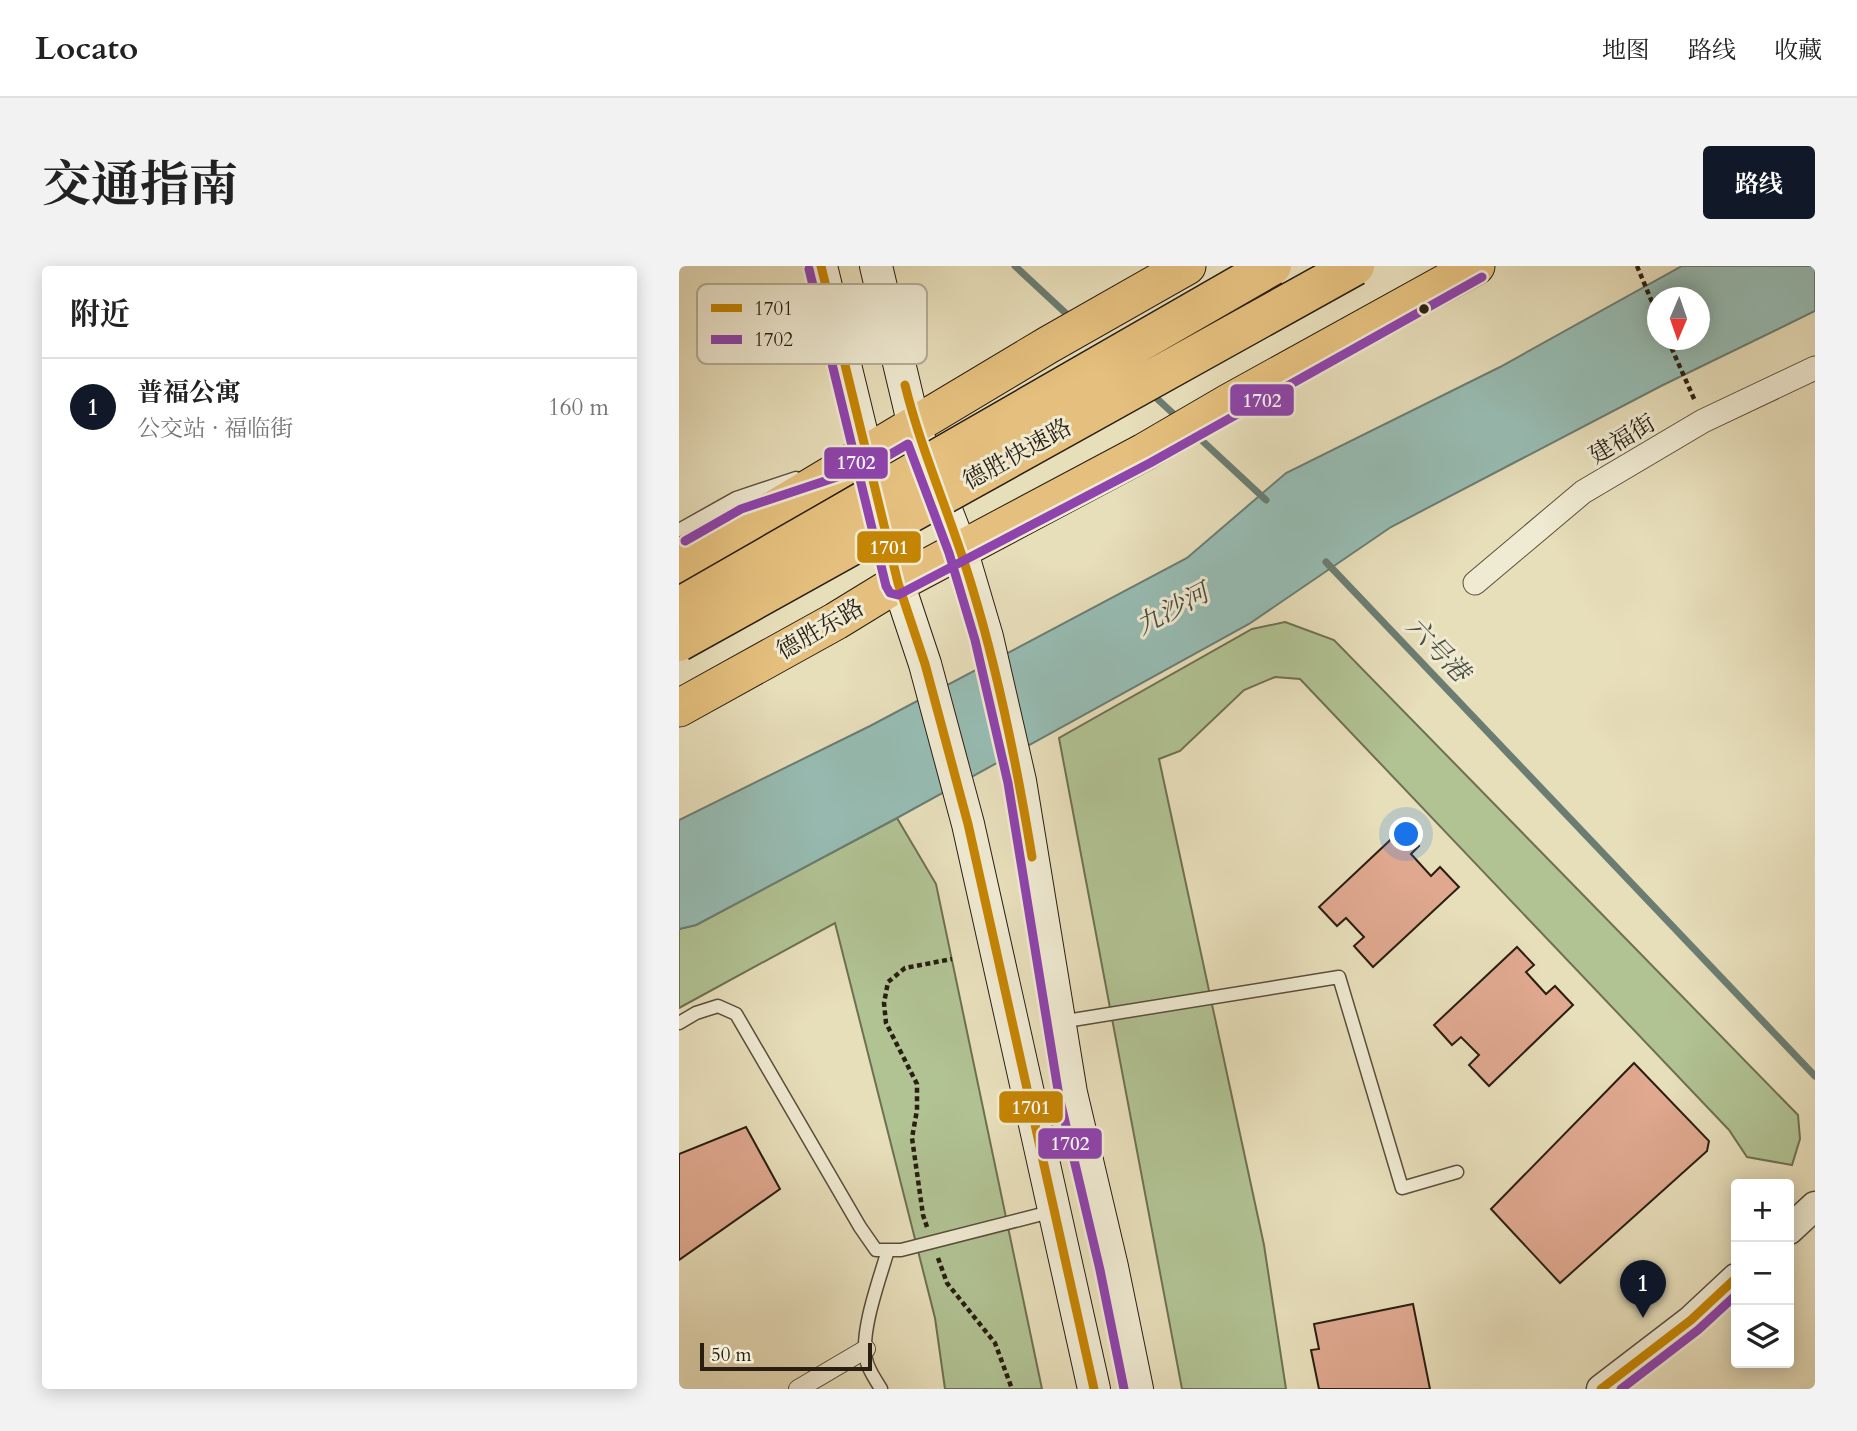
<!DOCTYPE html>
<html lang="zh">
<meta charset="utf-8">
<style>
body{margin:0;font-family:Cardo,"Noto Serif SC",serif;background:#f2f2f2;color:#222}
.controls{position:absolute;right:21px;bottom:21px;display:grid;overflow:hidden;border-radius:7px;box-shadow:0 4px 18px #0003}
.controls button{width:63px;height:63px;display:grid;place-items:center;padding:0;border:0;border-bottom:2px solid #e0e0e0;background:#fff;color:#222;font:35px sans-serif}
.compass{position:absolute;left:968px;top:21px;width:63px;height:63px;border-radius:50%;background:#fff;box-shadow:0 4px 18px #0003;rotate:182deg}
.scale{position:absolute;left:21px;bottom:18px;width:172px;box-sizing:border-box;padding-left:7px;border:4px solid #2a1e12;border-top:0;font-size:19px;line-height:24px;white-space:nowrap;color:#2a1e12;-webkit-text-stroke:5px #efead2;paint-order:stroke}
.you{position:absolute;left:728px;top:569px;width:24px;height:24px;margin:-18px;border:5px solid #fff;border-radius:50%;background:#1a73e8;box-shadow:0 0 0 10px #1a73e833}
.badge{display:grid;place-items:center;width:46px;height:46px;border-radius:50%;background:#111827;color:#fff;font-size:23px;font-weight:700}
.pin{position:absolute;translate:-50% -58px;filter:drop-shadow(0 2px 4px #0008)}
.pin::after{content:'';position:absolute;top:37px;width:24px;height:21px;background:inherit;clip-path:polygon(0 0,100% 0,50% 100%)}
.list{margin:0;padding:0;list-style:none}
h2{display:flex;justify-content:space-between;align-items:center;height:91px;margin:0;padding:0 28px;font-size:30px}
h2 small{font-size:23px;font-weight:400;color:#767676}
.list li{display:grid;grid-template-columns:46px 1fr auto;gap:21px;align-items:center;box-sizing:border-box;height:98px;padding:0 28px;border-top:2px solid #e0e0e0}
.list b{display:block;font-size:26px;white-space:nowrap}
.list p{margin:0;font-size:23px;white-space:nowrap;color:#767676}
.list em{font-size:23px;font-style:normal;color:#767676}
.icon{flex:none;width:38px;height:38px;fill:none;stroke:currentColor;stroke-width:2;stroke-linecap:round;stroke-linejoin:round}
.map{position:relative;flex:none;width:1136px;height:1123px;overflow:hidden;border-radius:7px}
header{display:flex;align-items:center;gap:42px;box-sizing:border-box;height:98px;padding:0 35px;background:#fff;border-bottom:2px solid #e0e0e0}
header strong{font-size:33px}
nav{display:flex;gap:38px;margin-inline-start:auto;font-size:24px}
.intro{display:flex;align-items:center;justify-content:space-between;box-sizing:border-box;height:168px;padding:0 42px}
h1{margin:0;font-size:49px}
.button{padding:18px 32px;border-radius:7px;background:#111827;color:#fff;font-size:24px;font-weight:700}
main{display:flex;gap:42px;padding:0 42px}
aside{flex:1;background:#fff;border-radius:7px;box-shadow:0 4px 18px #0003}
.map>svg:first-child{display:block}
.green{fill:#b1c293;stroke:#6e7052;stroke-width:2}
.water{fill:#97bcb3;stroke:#6b7d73;stroke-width:2;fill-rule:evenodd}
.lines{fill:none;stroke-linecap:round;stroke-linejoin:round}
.stream{stroke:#6b7d73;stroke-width:7}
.building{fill:#dfa88f;stroke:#2a1e12;stroke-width:2}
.service-casing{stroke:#594e3c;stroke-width:15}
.pedestrian-casing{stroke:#594e3c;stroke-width:20}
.minor-casing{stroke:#594e3c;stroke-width:25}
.tertiary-casing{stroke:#594e3c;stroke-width:31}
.secondary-casing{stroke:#2a1e12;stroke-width:34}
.primary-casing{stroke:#2a1e12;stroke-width:39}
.trunk-casing{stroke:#2a1e12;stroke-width:41}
.path{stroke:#2a1e12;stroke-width:4.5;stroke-dasharray:5 3.5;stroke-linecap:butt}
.service{stroke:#efead2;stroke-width:12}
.pedestrian{stroke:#efead2;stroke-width:18}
.minor{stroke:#efead2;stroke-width:23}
.tertiary{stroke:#efead2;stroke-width:28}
.secondary{stroke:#efead2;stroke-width:32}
.primary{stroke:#e4bf7d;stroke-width:37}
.trunk{stroke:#e4bf7d;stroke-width:38}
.trunk-bridge-casing{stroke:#2a1e12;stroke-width:41;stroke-linecap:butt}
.trunk-bridge{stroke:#e4bf7d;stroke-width:38}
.bus-1-casing{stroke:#efead2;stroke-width:14}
.bus-2-casing{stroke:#efead2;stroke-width:14}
.bus-1{stroke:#c48404;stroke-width:9}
.bus-2{stroke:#8e44ad;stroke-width:9}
.bus-dot{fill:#2a1e12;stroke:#efead2;stroke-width:2.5}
.labels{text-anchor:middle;stroke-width:6;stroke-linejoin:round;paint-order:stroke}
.street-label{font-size:24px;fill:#2a1e12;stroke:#efead2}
.water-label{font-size:26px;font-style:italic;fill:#4b4d42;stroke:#efead2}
.key{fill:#efead2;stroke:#b4ad98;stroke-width:2}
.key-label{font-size:19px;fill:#2a1e12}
.line-badge{stroke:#efead2;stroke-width:2.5}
.badge-label{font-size:19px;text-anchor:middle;font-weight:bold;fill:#fff}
</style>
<header>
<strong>Locato</strong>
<nav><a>地图</a><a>路线</a><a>收藏</a></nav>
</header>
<div class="intro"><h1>交通指南</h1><a class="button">路线</a></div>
<main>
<aside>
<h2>附近<small></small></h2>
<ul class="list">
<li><span class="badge">1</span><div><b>普福公寓</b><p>公交站 · 福临街</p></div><em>160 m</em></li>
</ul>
</aside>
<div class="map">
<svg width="1136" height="1123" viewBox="0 0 1136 1123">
<rect width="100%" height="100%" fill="#e7deba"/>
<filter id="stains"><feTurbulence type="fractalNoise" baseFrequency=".00286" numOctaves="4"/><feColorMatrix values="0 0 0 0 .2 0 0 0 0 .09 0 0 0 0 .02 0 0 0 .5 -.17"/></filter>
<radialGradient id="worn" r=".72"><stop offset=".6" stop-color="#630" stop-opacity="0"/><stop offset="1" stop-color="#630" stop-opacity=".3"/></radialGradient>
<path class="green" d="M606,356L655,374L1119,849L1121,873L1113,899L1068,891L1050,864L621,413L596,411L565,424L501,485L480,493L585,979L607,1123H503L380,472L573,363Z
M218,552L257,618L363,1123H266L256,1052L156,657L0,742V663L17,659Z"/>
<path class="water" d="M1003,0H1136V45L982,120L712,261L570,358L218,552L17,659L0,663V554L191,460L508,292L607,207L821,101ZM978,32H1020V74H978Z"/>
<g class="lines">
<path class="stream" d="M336,0L393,53
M473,128L500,153
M517,169L587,234
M647,296L1136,810"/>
</g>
<path class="building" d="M723,563L740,580L732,588L752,610L761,601L780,621L694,701L675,680L685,671L667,652L658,660L640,641Z
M838,681L855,699L847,706L867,728L876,720L894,739L810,820L790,799L800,789L782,771L773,779L755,759Z
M955,797L1030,875L1028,885L881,1017L812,943Z
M67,861L101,923L0,994V888Z
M734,1038L751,1123H640L632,1084L640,1083L635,1058Z"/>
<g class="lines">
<defs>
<path id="service" d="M0,264L57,232L117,212
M381,756L660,711L723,922L778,906
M0,757L17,747L39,740L57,748L181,961L197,984H222L375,945
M202,1123C197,1114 189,1104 187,1093C181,1065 201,1012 209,984"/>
<path id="pedestrian" d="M119,1123L187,1083"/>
<path id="minor" d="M796,317L904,226L1024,155L1136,102"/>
<path id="tertiary" d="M1110,964L1136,940
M922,1123L1012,1054L1057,1012"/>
<path id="secondary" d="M142,0L219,317L246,398L289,558L415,1123
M197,0L235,160L282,283L308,371L341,515L392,827L433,1001L458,1123"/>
<path id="primary" d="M0,300L369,79L508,0
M0,442L157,355L219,317L465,186L549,137L797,0"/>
<path id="trunk" d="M0,299L5,297"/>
</defs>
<use href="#service" class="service-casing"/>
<use href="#pedestrian" class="pedestrian-casing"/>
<use href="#minor" class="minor-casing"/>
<use href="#tertiary" class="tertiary-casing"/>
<use href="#secondary" class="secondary-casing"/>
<use href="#primary" class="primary-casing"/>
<use href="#trunk" class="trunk-casing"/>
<path class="path" d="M958,0L978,48
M989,74L1016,135
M248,961L244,949L233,872L238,844V818L207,757L205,737L209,716L226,702L273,693
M259,992L268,1017L316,1077L333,1123"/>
<use href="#service" class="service"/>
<use href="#pedestrian" class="pedestrian"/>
<use href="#minor" class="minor"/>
<use href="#tertiary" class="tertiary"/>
<use href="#secondary" class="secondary"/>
<use href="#primary" class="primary"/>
<use href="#trunk" class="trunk"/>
<defs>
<path id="trunk-bridge" d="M0,341L593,0
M0,376L676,0"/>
</defs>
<use href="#trunk-bridge" class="trunk-bridge-casing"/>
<use href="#trunk-bridge" class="trunk-bridge"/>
<defs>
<path id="bus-1" d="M142,0L219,317L246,398L289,558L415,1123
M226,119C243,188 273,253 293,321C320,409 338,500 353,591
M922,1123L1012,1054L1057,1012"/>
<path id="bus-2" d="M130,3L207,320L211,327L219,329L471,197L803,11
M6,275L62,243L191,200L229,178L270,287L296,374L329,517L380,830L421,1004L445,1123
M942,1123L1019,1064L1057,1029"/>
</defs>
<use href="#bus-1" class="bus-1-casing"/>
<use href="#bus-2" class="bus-2-casing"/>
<use href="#bus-1" class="bus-1"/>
<use href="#bus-2" class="bus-2"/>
</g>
<circle class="bus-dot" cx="745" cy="43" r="6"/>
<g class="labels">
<g class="street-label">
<text transform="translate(943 173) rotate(-31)" y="8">建福街</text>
<text transform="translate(338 188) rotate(-29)" y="8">德胜快速路</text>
<text transform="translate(141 363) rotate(-30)" y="8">德胜东路</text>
</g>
<g class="water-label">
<text transform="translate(493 343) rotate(-28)" y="9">九沙河</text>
<text transform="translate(759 383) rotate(46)" y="9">六号港</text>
</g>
</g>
<rect x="18" y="18" width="230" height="80" rx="10" class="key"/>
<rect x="32" y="38" width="31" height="8" fill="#c48404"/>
<rect x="32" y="69" width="31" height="9" fill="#8e44ad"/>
<g class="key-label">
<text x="75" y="49">1701</text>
<text x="75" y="80">1702</text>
</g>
<g class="line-badge">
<rect x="550" y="117" width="66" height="34" rx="7" fill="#8e44ad"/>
<rect x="144" y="180" width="66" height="34" rx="7" fill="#8e44ad"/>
<rect x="177" y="264" width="66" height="34" rx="7" fill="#c48404"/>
<rect x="319" y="824" width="66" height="34" rx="7" fill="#c48404"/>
<rect x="358" y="861" width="66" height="33" rx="7" fill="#8e44ad"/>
</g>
<g class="badge-label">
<text x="583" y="141">1702</text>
<text x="177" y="203">1702</text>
<text x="210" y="288">1701</text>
<text x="352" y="848">1701</text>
<text x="391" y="884">1702</text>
</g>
<rect width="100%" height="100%" filter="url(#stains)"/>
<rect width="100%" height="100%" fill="url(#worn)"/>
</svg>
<div class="controls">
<button>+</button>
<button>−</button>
<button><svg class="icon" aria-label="layers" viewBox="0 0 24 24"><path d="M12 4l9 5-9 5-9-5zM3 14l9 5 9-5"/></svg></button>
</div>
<svg class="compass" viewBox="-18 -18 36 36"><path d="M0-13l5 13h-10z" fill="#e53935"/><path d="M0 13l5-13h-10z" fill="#767676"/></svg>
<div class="scale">50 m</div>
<div class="you"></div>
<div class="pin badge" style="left:964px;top:1052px">1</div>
</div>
</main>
